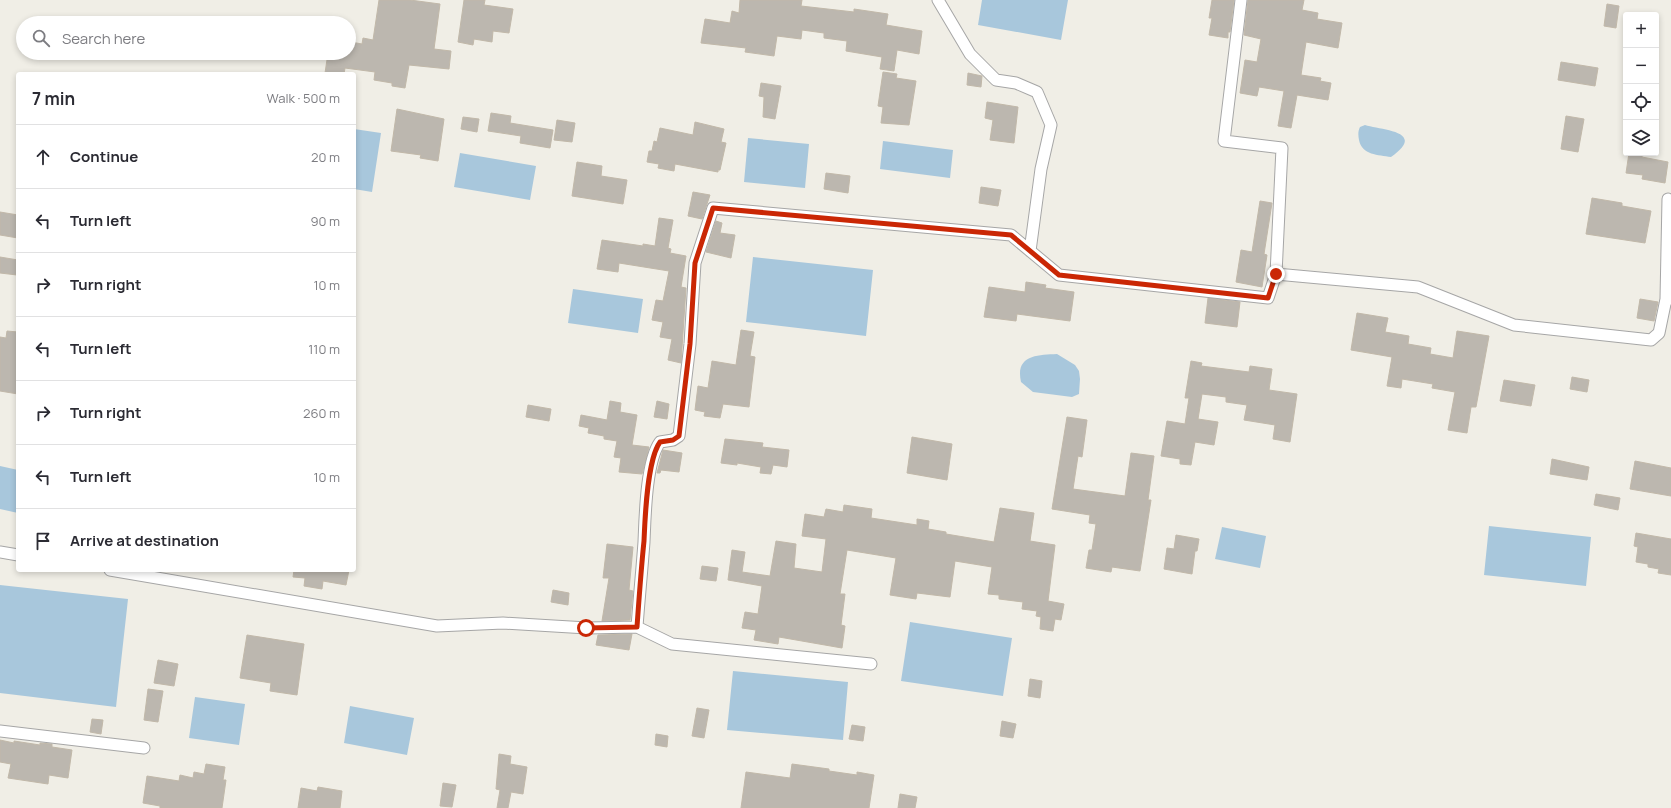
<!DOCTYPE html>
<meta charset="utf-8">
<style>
body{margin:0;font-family:Manrope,sans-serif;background:#f2f2f3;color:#2b2b33}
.controls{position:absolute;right:12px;top:12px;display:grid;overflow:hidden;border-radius:4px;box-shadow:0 2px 6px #0003}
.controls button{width:36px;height:36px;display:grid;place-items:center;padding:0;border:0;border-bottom:1px solid #e1e1e2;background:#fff;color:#2b2b33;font:20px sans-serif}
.stop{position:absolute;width:12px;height:12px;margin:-9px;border:3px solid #ca2705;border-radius:50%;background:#fff}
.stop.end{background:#ca2705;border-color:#fff;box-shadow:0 1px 4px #0008}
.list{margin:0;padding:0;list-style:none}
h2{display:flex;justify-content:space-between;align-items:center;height:52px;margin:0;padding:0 16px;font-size:17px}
h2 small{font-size:13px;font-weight:400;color:#7c7c81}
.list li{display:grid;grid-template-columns:26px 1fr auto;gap:12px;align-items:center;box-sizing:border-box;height:64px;padding:0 16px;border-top:1px solid #e1e1e2}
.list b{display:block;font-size:15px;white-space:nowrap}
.list em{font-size:13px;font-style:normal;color:#7c7c81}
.icon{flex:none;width:22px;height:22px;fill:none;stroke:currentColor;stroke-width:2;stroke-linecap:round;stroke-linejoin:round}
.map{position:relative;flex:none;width:1671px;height:808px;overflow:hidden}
.search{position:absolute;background:#fff;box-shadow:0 2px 6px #0003;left:16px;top:16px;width:340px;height:44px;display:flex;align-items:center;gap:10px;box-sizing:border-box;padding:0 14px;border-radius:22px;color:#7c7c81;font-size:15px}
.panel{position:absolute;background:#fff;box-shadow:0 2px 6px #0003;left:16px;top:72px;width:340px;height:500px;border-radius:4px}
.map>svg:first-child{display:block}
.water{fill:#a8c7dc}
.building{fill:#bcb7af;stroke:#c1b8a9}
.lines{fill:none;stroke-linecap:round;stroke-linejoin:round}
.street-casing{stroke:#a6a6a6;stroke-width:13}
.street{stroke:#fff;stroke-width:11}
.route{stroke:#ca2705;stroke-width:5}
</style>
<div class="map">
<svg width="1671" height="808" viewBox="0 0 1671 808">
<rect width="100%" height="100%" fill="#f0eee6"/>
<path class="water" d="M982,0H1068L1061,40L978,25Z
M1365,125C1381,130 1428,131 1391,157C1378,155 1362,155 1359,140C1358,135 1358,131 1360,127Z
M354,129L381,133L372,192L354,189Z
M748,138L809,144L805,188L744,182Z
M883,141L953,150L950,178L880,169Z
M460,153L536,166L530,200L454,187Z
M753,257L873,270L866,336L746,322Z
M573,289L643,299L638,333L568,323Z
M1057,354L1075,365L1079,371L1080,379L1079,394L1072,397L1033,392L1021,382C1015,355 1037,355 1057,354Z
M0,466L18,470V513L0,509Z
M1489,526L1591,537L1586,586L1484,575Z
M1222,527L1266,536L1260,568L1215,559Z
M0,585L128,599L116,707L0,693Z
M910,622L1012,638L1003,696L901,681Z
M733,671L848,682L843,740L727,730Z
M195,697L245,704L239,745L189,738Z
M350,706L414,718L407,755L344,743Z"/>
<path class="building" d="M379,0H410L440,4L434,49L451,51L449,69L409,65L405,88L392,86V83L374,80L375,72L345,68L344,74L325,73L328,53H349L351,42L362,44L363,38L373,40Z
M464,0H485L484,5L513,9L509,33L493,31L492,42L474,39L473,45L458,42Z
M740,0H802L801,6L854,12V9L888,14L886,25L922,31L919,54L897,50L894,71L880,69L882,57L846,51L847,41L824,38V33L802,30L801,39L777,36L774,56L745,52L746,48L701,43L705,19L730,23L732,11L739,13Z
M1212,0H1234L1230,32H1228V38L1209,35L1212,18H1209Z
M1248,0H1304L1302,10L1318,13L1317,19L1342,23L1338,48L1306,42L1301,75L1321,78L1320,81L1331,83L1328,100L1297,95L1291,128L1278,126L1284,91L1259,87L1257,96L1240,93L1245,60L1257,62L1261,39L1244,35Z
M1607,4L1619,6L1616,28L1604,26Z
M1561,62L1598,68L1595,86L1558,80Z
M883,72L897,74L896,78L916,81L909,125L881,123L883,107L878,106Z
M968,73L982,76L981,87L967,85Z
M761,83L781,86L775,119L763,117L764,97L759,96Z
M987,102L1018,107L1014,143L990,140L993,120L985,118Z
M397,109L444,119L438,161L420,158L421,155L391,151Z
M491,113L511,116L510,123L553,130L550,148L520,143L521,136L488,131Z
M1566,116L1584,119L1578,152L1561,149Z
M463,117L479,119L477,132L461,129Z
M557,120L575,123L572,142L554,140Z
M695,122L724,129L721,142L726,143L720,170H718V172L675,164L674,171L658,168L659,164L647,162L649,151H652L654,141L657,142L660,128L693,135Z
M1629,153L1642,154V157L1668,162L1665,183L1642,179L1643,175L1626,173Z
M577,162L602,166L601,176L627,180L623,204L572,196Z
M826,173L850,176L848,193L824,189Z
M981,187L1001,190L998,206L979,203Z
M693,192L710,195L702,219L688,216Z
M1592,198L1622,203V206L1651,211L1645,243L1586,234Z
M1260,201L1272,203L1264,254L1267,255L1262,287L1236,282L1241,250L1252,252Z
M0,212L18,215V238L0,235Z
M659,218L673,220L668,248L671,249L670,253L686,256L681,287L686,288L681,363L668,360L672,339L660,337L663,322L652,320L656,300L663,301L669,271L619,263L618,272L597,269L602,240L643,246V244L655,246Z
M716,221L722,223L720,233L735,235L731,258L706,252Z
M0,257L18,260L17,275L0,273Z
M1026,282L1046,285L1045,288L1074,292L1070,321L1017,314L1016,321L984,317L989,287L1025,292Z
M1208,298L1240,302L1237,327L1205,323Z
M1640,299L1658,302L1654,321L1637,318Z
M1357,313L1388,318L1385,332L1409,336L1408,344L1431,348L1430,354L1453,358L1457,331L1489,336L1476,407H1471L1467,433L1448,430L1455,392L1432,388L1433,384L1402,379L1401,388L1387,386L1392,357L1351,350Z
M741,330L754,332L750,356L755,357L749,407L723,404L720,418L704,416L705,412L695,410L698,386L708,388L712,361L736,365Z
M7,331L18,332V394L0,391V337L6,338Z
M1191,361L1202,363L1201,366L1249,372L1250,366L1272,369L1269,390L1297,394L1290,442L1273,439L1275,425L1244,420L1247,405L1226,402V397L1202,394L1198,419L1218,422L1214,445L1195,442L1191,465L1180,464V459L1161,456L1167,421L1185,424L1189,398H1185Z
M1572,377L1589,380L1587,392L1570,389Z
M1504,380L1535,385L1531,406L1500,401Z
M610,401L621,403L620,412L637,415L632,445L649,447L642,474L619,472L621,458L614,457L617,441L604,439V436L588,433L589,428L579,426L581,415L607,420Z
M657,401L669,404L667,419L654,417Z
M528,405L551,409L549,421L526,417Z
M1067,417L1087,420L1082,457L1078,456L1073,489L1125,496L1131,453L1154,456L1148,500H1151L1140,571L1112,567L1111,572L1086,568L1089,550H1092L1096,524L1089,523L1090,515L1052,509Z
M912,437L952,444L947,480L907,473Z
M725,439L763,443L762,447L789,450L787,467L773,465L771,474L760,473L761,467L737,463V465L721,463Z
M663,450L682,453L679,472L661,470L660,473H657Z
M1552,459L1589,467L1587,480L1550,474Z
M1635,461L1671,468V496L1630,489Z
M1596,494L1620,498L1618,510L1594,505Z
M844,505L872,509L871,518L917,525V519L929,521L928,529L946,532V534L994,542L1000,508L1034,513L1030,541L1055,545L1048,601L1064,604L1061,620L1055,619L1053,631L1040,629L1041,617L1036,616L1037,611L1022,609L1023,602L999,599V595L988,594L992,567L955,561L950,597L917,593L916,599L890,595L896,558L847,550L840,594H845L841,625L845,626L842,648L779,637L778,644L754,640L756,630L742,628L745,612L758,614L762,586L728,580L732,550L745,552L742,572L770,576L776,541L796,544L794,568L822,572L826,539L802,536L805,514L824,517L826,509L843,512Z
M1636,533L1671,539V575L1658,573L1659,569L1648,567V564L1636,562L1638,547L1634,546Z
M1176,535L1199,539L1197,551H1195L1192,574L1164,569L1167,548L1174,549Z
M607,544L633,547L629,590L633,591L630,620L602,621L609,578H603Z
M702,566L718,568L716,581L700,579Z
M294,570H349L346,585L323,581L322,589L304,586L305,578L293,577Z
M553,590L569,593L568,605L551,602Z
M632,634L629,650L596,645L598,635Z
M247,635L304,644L297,695L270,691L271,683L240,678Z
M158,660L178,664L174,686L154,683Z
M1030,679L1042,681L1040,698L1028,696Z
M148,689L163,691L158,722L144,720Z
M697,708L709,710L704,738L692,736Z
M92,719L103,720L101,734L90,732Z
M1002,721L1016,724L1013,738L1000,736Z
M852,725L865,727L863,741L849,739Z
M656,734L668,736L667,747L655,745Z
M0,740L14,743V741L40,745V743L51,744H52V747L72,750L68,778L49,775L48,784L8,778L11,764L0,762Z
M499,754L511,756L510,764L527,767L523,794L511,792L508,808H497L500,790L496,789Z
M206,764L225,767L223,780H226L222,808H160V806L143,803L147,776L179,781L180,775L193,778L194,772L204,774Z
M792,764L829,769V771L857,775V772L874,775L869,808H741L746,772L790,778Z
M443,783L456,785L452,807L440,806Z
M318,787L342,791L340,808H298L301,788L317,791Z
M900,794L917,797L915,808H898Z"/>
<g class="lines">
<defs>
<path id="street" d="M938,0L970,54L996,80L1016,83L1037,92L1051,125L1041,169L1030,251
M1241,0L1224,141L1282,148L1276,274L1418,287L1514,325L1651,340L1659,333L1666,299H1671
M1666,299L1668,199
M0,552L18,555
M110,570L437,626L503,623L587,628L637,627L672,644L871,664
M637,627C639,599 642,570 644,542C645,518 646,461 660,442L673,440L679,436L690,344L695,263L713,208L1011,235L1059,275L1268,298L1276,274
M0,731L144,748"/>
</defs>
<use href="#street" class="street-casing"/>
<use href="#street" class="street"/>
</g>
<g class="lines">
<path class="route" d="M586,628L637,627C639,599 641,570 644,541C645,518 647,460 660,442L673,440L679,436L690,344L695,263L713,208L1011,235L1059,275L1268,298L1276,274"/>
</g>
</svg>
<div class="controls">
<button>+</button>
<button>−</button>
<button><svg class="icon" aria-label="locate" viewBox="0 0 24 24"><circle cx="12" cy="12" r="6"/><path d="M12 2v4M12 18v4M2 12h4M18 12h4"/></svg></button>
<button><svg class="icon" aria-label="layers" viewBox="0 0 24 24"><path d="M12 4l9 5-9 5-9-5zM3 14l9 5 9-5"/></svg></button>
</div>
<div class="stop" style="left:586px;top:628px"></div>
<div class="stop end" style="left:1276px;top:274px"></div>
<div class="search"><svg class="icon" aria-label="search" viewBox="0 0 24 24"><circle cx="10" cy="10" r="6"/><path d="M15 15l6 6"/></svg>Search here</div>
<section class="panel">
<h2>7 min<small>Walk · 500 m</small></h2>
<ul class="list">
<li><svg class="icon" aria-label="ahead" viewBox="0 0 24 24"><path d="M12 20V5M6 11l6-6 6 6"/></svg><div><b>Continue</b></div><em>20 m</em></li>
<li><svg class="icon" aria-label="left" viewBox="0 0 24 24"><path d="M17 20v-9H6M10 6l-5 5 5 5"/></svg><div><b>Turn left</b></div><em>90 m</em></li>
<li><svg class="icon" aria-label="right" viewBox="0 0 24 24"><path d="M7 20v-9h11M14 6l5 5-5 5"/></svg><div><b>Turn right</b></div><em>10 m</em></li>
<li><svg class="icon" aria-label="left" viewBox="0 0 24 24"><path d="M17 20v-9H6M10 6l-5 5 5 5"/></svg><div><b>Turn left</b></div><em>110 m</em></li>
<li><svg class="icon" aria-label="right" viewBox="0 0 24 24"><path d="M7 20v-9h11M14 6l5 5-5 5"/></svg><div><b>Turn right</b></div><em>260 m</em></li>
<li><svg class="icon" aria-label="left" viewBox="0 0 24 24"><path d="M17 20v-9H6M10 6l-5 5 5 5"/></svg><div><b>Turn left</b></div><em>10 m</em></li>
<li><svg class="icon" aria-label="arrive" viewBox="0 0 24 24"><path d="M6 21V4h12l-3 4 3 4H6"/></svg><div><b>Arrive at destination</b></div></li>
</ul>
</section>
</div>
